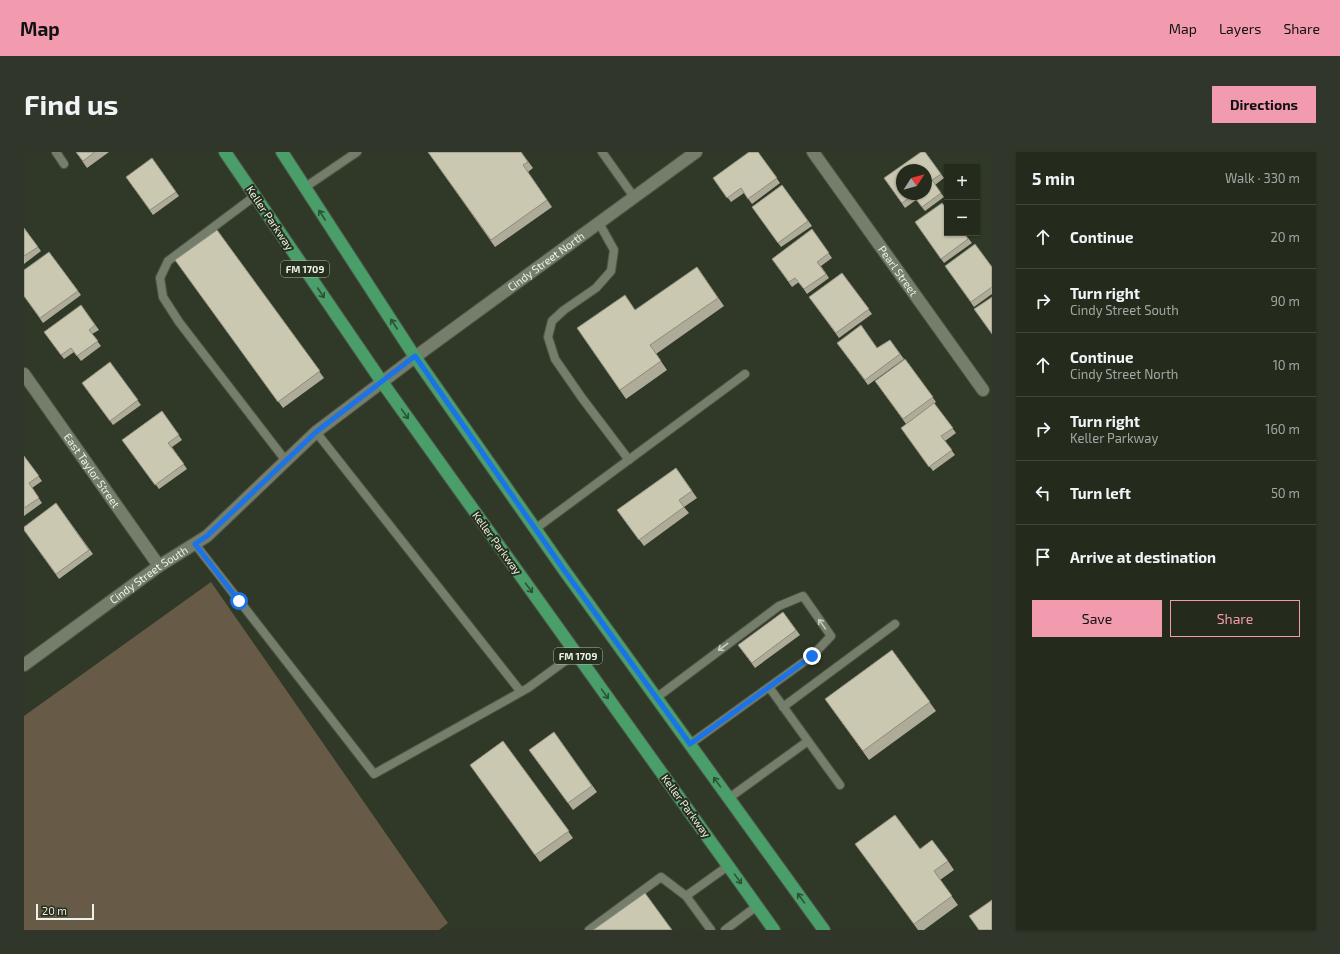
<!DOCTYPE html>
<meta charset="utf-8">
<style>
body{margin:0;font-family:"Exo 2",sans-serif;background:#30372a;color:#f1f3f6}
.controls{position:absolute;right:12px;top:12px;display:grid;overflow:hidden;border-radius:0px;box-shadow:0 1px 3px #0004}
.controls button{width:36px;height:36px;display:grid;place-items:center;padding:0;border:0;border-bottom:1px solid #41473b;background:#242b1d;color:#f1f3f6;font:20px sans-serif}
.compass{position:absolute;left:872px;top:12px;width:36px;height:36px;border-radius:50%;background:#242b1d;box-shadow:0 1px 3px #0004;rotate:54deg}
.scale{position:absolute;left:12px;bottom:10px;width:58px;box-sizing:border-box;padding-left:4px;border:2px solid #ebf1e6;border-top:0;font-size:11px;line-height:14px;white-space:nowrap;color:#ebf1e6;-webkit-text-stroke:3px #262e1d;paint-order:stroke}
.stop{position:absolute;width:12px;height:12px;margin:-9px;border:3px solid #1a73e8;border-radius:50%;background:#fff}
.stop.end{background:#1a73e8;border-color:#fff;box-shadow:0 1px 4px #0008}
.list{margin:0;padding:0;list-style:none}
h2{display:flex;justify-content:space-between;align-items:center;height:52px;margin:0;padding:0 16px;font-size:17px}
h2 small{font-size:13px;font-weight:400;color:#a3a7a4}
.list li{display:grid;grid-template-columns:26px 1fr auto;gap:12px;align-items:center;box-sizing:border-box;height:64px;padding:0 16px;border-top:1px solid #41473b}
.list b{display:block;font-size:15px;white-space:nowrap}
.list p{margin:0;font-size:13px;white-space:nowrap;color:#a3a7a4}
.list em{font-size:13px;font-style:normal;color:#a3a7a4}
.actions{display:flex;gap:8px;padding:12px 16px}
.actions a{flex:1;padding:9px 0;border:1px solid #f29aae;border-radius:0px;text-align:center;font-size:14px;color:#f29aae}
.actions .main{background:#f29aae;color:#111}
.icon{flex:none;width:22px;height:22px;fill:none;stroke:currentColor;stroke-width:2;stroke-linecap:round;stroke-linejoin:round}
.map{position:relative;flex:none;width:968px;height:778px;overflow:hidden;border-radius:0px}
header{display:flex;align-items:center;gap:24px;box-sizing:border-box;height:56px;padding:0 20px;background:#f29aae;color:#111}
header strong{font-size:19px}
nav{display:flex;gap:22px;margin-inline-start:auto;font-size:14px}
.intro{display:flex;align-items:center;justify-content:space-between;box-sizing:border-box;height:96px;padding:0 24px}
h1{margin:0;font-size:28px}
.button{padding:10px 18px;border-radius:0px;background:#f29aae;color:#111;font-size:14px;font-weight:700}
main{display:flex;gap:24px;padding:0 24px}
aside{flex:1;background:#242b1d;border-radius:0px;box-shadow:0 1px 3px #0004}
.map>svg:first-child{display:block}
.green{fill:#675a46}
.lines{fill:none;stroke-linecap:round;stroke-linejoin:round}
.service-casing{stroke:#4f5647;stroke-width:10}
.minor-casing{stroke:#4f5647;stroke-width:14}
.primary-casing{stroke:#4f5647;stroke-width:14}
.service{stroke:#747e6a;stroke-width:8}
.minor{stroke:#747e6a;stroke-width:12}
.primary{stroke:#499e6a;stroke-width:12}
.wall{fill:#aeac98}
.building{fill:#cac8b1;stroke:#8d8c7c;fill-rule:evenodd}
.oneway{stroke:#305034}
.oneway2{stroke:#c7cec1}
.route{stroke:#1a73e8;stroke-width:5}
.labels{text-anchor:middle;stroke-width:4;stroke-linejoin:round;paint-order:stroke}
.shield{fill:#262e1d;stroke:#b0b6aa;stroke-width:1}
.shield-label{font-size:10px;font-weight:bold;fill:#ebf1e6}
.street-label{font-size:11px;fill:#ebf1e6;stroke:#262e1d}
</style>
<header>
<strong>Map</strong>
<nav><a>Map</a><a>Layers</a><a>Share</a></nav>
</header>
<div class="intro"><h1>Find us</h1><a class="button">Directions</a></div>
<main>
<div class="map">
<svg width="968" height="778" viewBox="0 0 968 778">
<rect width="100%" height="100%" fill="#303927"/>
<path class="green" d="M187,430L424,771L415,778H0V564Z"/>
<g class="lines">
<defs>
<path id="service" d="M32,0L40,12
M578,0L610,45
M280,36L333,0
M231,44L144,109L136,126L139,145L155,170L262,309
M575,71L590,98L587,119L572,136L540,158L528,169L524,185L531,207L558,246L605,308
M292,280L497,540
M511,377L721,222
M171,392L350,622L504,536L552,501
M632,546L755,454L779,444L807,484L788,504L666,592
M759,555L871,472
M784,589L816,633
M705,646L784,589L745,535
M662,744L687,778
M565,778L637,725L662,744L704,714
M701,778L733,754"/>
<g id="minor">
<path id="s1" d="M789,0L959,238"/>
<path id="s2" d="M0,222L135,414"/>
<path id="s3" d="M0,513L135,414L183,384L292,280L391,205L672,0"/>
</g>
<path id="primary" d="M201,0L358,230L750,778
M258,0L391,205L540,418L800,778"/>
</defs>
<use href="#service" class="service-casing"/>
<use href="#minor" class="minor-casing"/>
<use href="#primary" class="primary-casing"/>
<use href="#service" class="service"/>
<use href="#minor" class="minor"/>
<use href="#primary" class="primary"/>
</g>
<path class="wall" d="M52,0H85L63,16Z
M404,0H497L509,16L504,20L528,55L471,95Z
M734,0L756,31L728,52L720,41L707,50L689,26Z
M901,0L920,26L911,33L920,45L901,59L892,48L881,56L860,26Z
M128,6L155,44L129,63L102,25Z
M758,33L788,74L757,95L728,55Z
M891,70L940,81L948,91L920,111Z
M0,76L17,99L0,112Z
M788,77L808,106L797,114L805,126L783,142L775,130L768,135L748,107Z
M193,78L300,226L259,256L151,108Z
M25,100L57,143L19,171L0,144Z
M921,114L968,115V142L950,155Z
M673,115L700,154L632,202L643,218L602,247L553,176L611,158Z
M818,121L848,162L815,186L785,145Z
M57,153L75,178L68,182L77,194L57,209L50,200L40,207L20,180Z
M866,188L880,207L844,233L813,191L853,196Z
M881,207L912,250L882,272L851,229Z
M86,210L117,253L89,273L58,231Z
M910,251L932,281L921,289L931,303L909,319L877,276Z
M138,259L158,288L148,295L163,317L135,337L98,288Z
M0,304L18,329L8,336L18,351L0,364Z
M652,316L673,346L660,355L665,361L620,394L593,358Z
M32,351L69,402L35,427L0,378Z
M759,460L776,483L731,516L714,493Z
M868,498L912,559L845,608L801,547Z
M530,580L573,640L549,658L505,598Z
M479,589L549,686L516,710L446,613Z
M896,697L924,709L930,718L916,728L934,753L900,778H894L838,701Z"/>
<path class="building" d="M52,0H71L59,9Z
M404,0H497L504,10L499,13L523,48L467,88Z
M725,0H734L753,26L724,47L717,36L703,46L689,26Z
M897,0H901L917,22L908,28L917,41L898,55L889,43L878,51L860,26ZM878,18H902V42H878Z
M128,6L152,40L126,58L102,25Z
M758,33L784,69L754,91L728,55Z
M918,51L923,57V81H940L944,87L917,107L891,70Z
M0,76L14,95L0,104Z
M788,77L805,101L793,110L802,122L780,137L771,126L765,130L748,107Z
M193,78L296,219L254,250L151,108Z
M951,92L968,115V135L947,150L921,114Z
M25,100L54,139L16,166L0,144V118Z
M673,115L694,146L626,193L637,209L596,238L553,176L601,143L611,158Z
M818,121L845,157L812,181L785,145Z
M968,145V182L950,157Z
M57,153L71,173L65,178L74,189L53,204L47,196L37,203L20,180Z
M837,173L853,196L866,188L876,202L841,228L813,191Z
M881,207L909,245L879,267L851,229Z
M86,210L114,248L86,269L58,231Z
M910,251L929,276L917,284L928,298L905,315L877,276Z
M138,259L155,283L144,291L160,312L131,333L98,288Z
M0,304L15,324L5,331L15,346L0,356Z
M652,316L668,339L655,348L660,355L615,388L593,358Z
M32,351L65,398L32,422L0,378V375Z
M759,460L772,478L728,511L714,493Z
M868,498L906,550L839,599L801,547Z
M530,580L568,634L544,651L505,598Z
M479,589L545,679L511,703L446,613Z
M871,663L896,697L908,688L924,709L910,719L928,744L890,772L831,692Z
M621,741L648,778H569Z
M968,748V778H955L945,764Z"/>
<defs><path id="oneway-shaft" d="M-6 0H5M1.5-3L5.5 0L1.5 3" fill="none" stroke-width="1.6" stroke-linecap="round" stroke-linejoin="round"/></defs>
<g class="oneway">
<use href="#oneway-shaft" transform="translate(298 63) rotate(-123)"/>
<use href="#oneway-shaft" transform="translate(297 141) rotate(56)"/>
<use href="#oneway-shaft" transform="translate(370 172) rotate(-123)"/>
<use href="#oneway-shaft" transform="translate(381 262) rotate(54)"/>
<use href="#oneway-shaft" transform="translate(505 436) rotate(54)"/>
<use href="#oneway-shaft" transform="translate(581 542) rotate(54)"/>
<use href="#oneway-shaft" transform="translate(693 630) rotate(-126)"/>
<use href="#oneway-shaft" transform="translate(714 727) rotate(54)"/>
<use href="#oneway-shaft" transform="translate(777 746) rotate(-126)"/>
</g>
<g class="oneway2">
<use href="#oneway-shaft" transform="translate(798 472) rotate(-125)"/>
<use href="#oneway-shaft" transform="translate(699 495) rotate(143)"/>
</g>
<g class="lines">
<path class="route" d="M215,449L171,392L183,384L292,280L391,204L540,418L666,592L788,504"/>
</g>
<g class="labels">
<g class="shield">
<rect x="257" y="109" width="48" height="16" rx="3"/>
<rect x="530" y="496" width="48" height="16" rx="3"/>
</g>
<g class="shield-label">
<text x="281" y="121">FM 1709</text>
<text x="554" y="508">FM 1709</text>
</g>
<g class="street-label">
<text transform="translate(246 66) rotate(56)" y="4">Keller Parkway</text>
<text dy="4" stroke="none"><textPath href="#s3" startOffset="661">Cindy Street North</textPath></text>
<text dy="4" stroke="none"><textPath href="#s1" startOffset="146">Pearl Street</textPath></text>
<text dy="4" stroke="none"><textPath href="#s2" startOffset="118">East Taylor Street</textPath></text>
<text transform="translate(473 391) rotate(54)" y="4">Keller Parkway</text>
<text dy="4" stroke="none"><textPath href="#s3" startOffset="154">Cindy Street South</textPath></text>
<text transform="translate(662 654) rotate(54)" y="4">Keller Parkway</text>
</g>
</g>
</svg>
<div class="controls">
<button>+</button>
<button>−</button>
</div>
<svg class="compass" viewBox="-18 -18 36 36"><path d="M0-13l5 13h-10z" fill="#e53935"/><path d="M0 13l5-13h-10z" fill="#a3a7a4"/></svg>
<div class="scale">20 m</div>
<div class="stop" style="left:215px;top:449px"></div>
<div class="stop end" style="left:788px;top:504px"></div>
</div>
<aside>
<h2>5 min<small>Walk · 330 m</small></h2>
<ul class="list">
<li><svg class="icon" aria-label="ahead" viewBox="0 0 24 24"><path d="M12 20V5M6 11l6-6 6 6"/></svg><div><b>Continue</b></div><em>20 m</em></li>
<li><svg class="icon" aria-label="right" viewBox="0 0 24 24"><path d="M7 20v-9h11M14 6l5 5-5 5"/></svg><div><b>Turn right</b><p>Cindy Street South</p></div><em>90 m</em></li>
<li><svg class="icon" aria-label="ahead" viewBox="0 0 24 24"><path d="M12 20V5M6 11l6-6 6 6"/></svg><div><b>Continue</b><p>Cindy Street North</p></div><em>10 m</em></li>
<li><svg class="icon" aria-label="right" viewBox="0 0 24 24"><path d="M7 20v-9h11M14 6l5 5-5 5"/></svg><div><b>Turn right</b><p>Keller Parkway</p></div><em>160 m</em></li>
<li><svg class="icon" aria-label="left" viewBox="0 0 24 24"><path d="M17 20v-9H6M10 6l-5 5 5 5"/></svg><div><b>Turn left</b></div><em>50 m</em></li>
<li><svg class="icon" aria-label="arrive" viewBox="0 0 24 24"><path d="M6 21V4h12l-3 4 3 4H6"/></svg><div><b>Arrive at destination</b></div></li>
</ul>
<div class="actions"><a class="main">Save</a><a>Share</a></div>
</aside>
</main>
